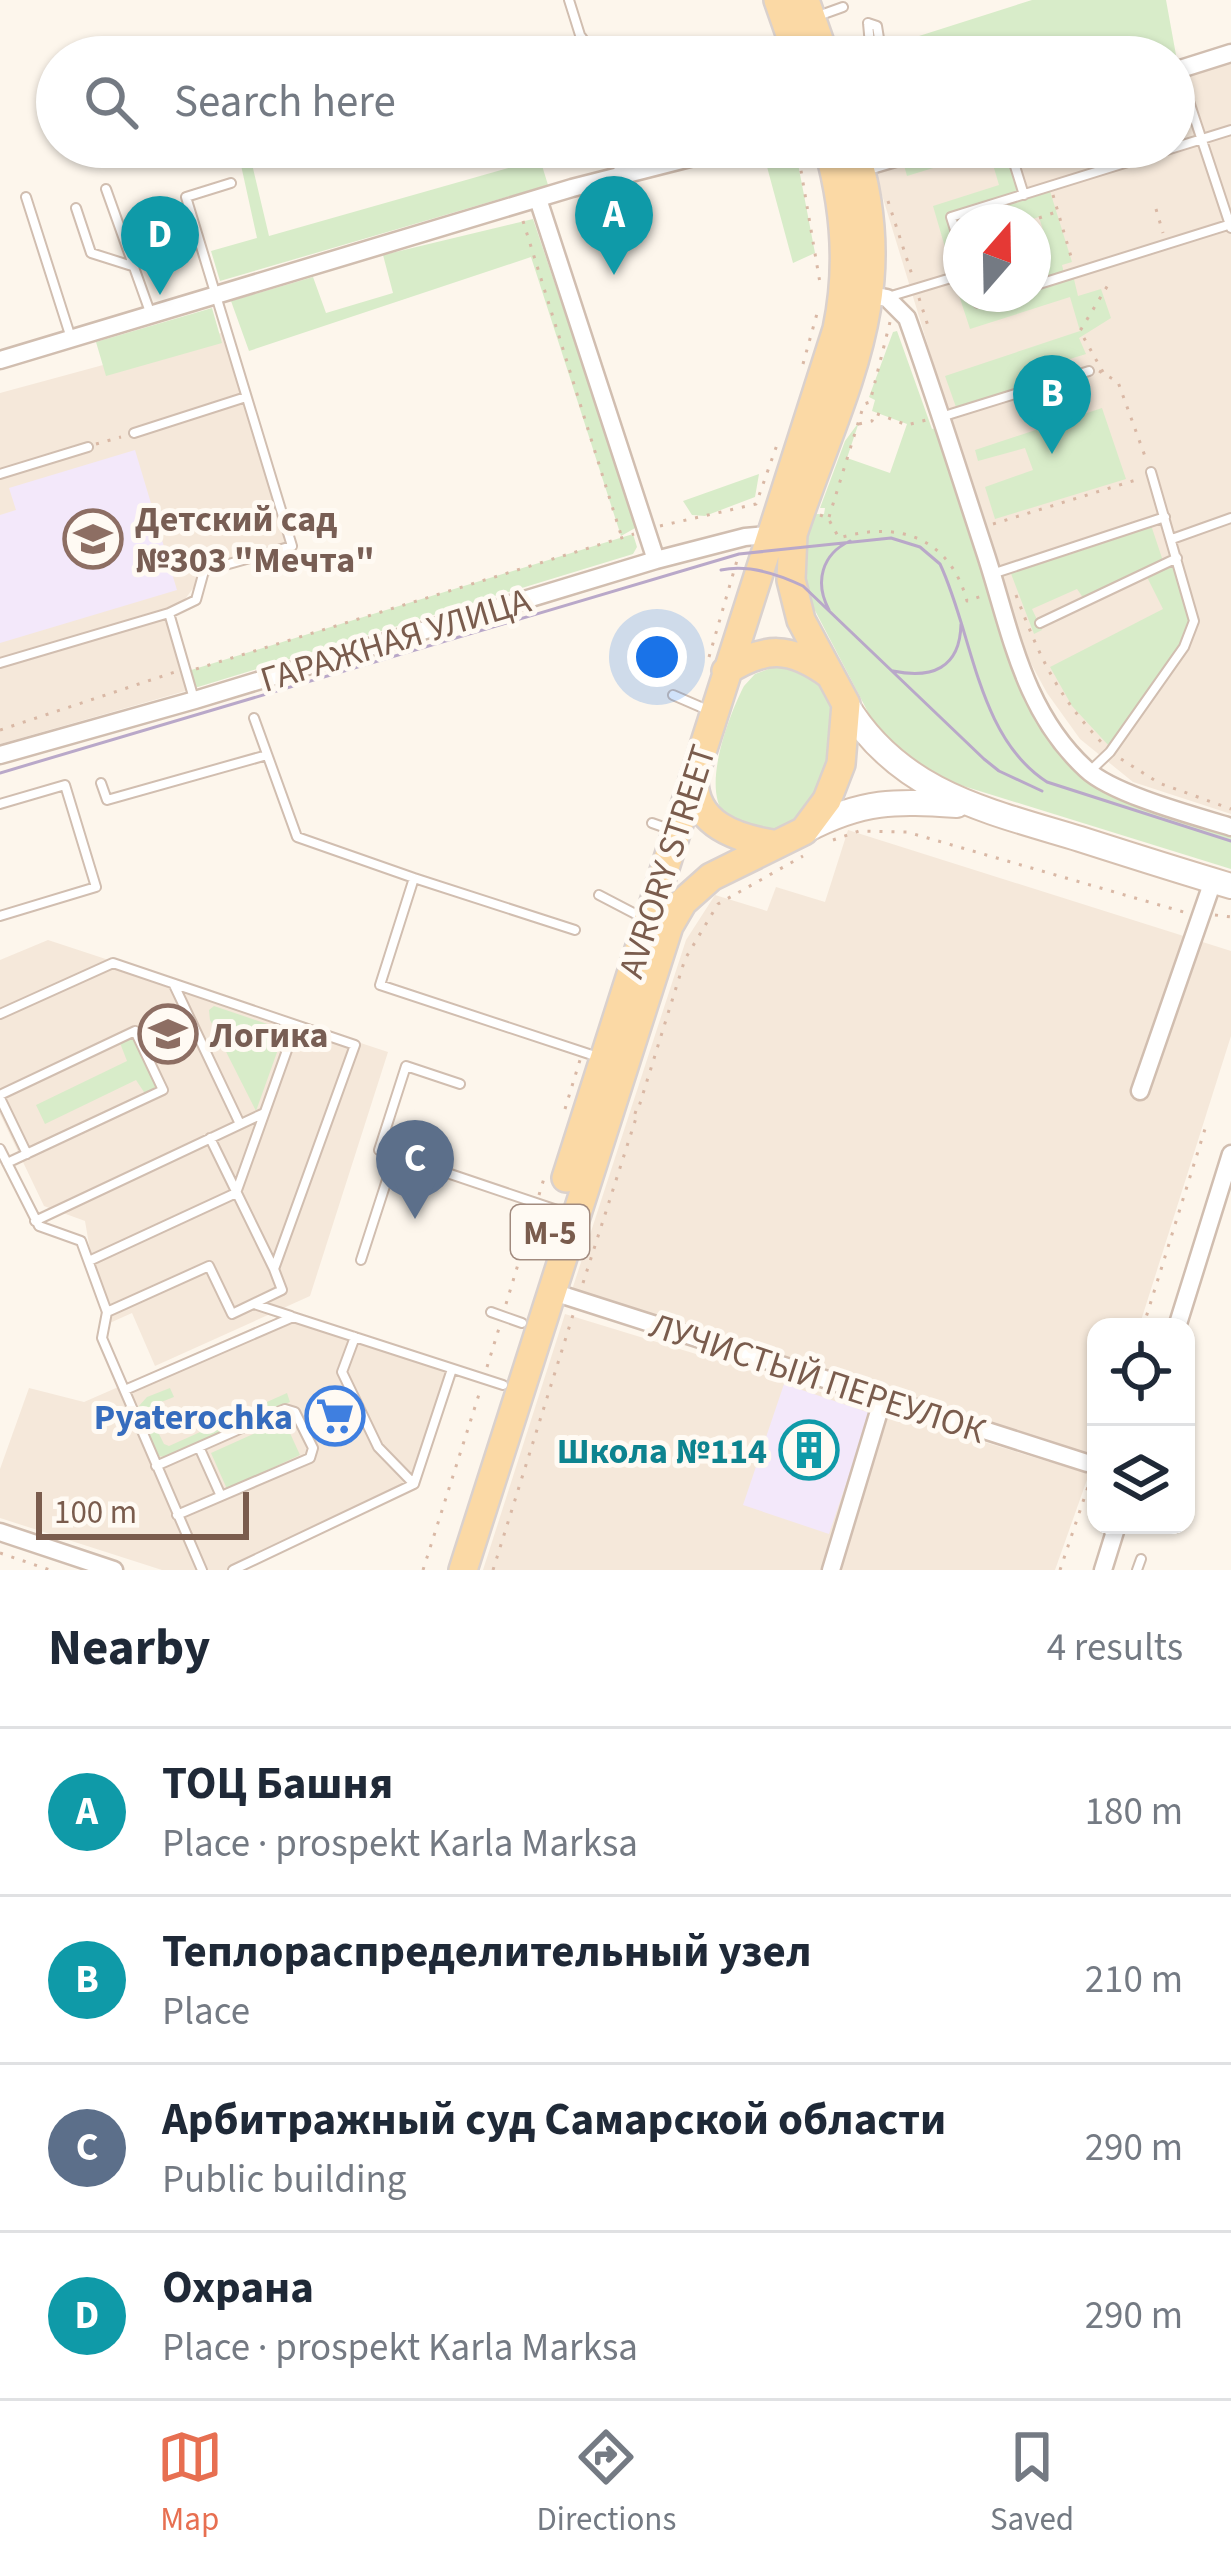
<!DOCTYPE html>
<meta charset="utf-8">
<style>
body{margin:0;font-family:"Source Sans 3",sans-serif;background:#f2f2f3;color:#1f2937}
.controls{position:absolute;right:36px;bottom:36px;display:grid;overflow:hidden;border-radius:24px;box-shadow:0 3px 9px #0004}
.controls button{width:108px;height:108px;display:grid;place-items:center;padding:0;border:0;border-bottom:3px solid #e0e1e3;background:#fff;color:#1f2937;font:60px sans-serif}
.compass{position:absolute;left:943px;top:204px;width:108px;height:108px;border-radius:50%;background:#fff;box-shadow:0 3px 9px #0004;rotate:20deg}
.scale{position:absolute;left:36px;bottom:30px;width:213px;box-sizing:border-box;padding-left:12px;border:6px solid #7a5c4d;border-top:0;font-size:33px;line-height:42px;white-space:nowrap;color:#7a5c4d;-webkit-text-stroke:9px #fffaf3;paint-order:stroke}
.you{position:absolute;left:657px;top:657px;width:42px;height:42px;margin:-30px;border:9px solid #fff;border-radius:50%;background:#1a73e8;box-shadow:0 0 0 18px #1a73e833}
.badge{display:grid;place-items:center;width:78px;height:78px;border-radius:50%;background:#e76f51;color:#fff;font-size:39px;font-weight:700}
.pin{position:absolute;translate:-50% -99px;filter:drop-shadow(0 3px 6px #0008)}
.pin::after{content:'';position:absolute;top:63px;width:42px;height:36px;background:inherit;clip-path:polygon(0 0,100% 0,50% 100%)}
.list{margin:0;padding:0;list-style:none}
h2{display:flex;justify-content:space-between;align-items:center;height:156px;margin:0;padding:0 48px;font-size:51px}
h2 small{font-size:39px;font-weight:400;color:#747a83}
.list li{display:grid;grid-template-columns:78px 1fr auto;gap:36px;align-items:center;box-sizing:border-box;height:168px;padding:0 48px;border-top:3px solid #e0e1e3}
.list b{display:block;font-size:45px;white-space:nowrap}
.list p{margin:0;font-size:39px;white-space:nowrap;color:#747a83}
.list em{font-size:39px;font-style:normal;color:#747a83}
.icon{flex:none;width:66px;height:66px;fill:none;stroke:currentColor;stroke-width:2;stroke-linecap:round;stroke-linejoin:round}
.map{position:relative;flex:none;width:1231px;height:1570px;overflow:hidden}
.search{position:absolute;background:#fff;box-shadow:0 3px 9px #0004;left:36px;right:36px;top:36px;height:132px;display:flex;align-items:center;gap:30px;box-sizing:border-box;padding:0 42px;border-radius:66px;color:#747a83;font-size:45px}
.sheet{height:828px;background:#fff}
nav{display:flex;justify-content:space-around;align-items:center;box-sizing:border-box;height:168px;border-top:3px solid #e0e1e3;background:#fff;font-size:33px;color:#747a83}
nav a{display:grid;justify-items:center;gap:6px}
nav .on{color:#e76f51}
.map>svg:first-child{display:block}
.residential{fill:#f5e8da;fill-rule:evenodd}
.education{fill:#f3e8fa}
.green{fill:#d8ecc9}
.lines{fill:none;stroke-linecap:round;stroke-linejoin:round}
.lane-casing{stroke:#d1beb0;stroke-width:12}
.street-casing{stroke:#d1beb0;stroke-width:21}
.secondary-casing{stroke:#d6c0b0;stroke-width:28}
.primary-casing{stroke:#dad1cd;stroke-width:32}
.path{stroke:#d9b8a5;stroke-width:3;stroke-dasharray:3 9;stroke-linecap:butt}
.lane{stroke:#fff;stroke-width:8}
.street{stroke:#fff;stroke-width:16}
.secondary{stroke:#fff;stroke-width:24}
.primary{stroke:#fbd9a5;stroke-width:27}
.tram{stroke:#b9a8c9;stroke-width:3}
.labels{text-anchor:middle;stroke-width:10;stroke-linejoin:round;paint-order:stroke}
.shield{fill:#fffaf3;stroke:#a28b7f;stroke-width:3}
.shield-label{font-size:33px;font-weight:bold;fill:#7a5c4d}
.education-label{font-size:36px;font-weight:bold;fill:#785e54;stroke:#fffaf3;text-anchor:start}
.street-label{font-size:36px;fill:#7a5c4d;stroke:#fffaf3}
.shop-label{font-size:36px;font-weight:bold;fill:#366cbe;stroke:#fffaf3;text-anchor:end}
.culture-label{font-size:36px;font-weight:bold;fill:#0d838f;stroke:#fffaf3;text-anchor:end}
</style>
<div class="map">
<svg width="1231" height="1570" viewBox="0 0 1231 1570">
<rect width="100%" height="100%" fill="#fdf6ec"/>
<path class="residential" d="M1231,63V814L1133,782L1080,739L1047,693L1017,638L875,172L957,147H1174V80ZM961,222H1033V294H961Z
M232,330L296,550L203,575L171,618L196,688L0,744V393Z
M848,830L1231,951V1036L1139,1327H1096V1463L570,1296L686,940L715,895L767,911L776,887L825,902Z
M48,940L388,1052L310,1296L155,1366L132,1313L103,1326L85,1221L44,1206L0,1114V960Z
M290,1312L457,1365L416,1487L234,1570H162L0,1518V1469L29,1388L84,1402Z
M565,1314L1089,1474L1055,1570H483Z"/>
<path class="education" d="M135,450L177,590L0,643V515L16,510L9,488Z
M784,1384L870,1413L829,1534L743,1505Z"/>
<path class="green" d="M1032,0H1166L1176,55L898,57L897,43Z
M237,147H248L269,236L540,159L548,185L220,281L211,251L257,238Z
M939,147H1008L1023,194L951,217L961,264L951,268L933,206L999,185L989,151L907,176L902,158Z
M795,148L815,253L793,263L763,152Z
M1049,188L1072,262L1062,265L1065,277L1073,275L1078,296L1101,289L1111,318L1079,338L1086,354L1054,364L1060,378L957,410L945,376L1080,331L1070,297L970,329L956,286L961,285V294H974L977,304L1011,294H1033V254L1049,249L1039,217L1024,222H961V244L956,228L960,217Z
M533,219L637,527L621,536L531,257L249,351L231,301L313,277L326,313L393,293L383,255Z
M212,308L222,343L106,376L96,342Z
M897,331L932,429L936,428L1013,664L1031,708L1114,790L1231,831V869L928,775L882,739L809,599L801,564L808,514H824L825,508H820L845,441L859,422L847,458L890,473L907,424L872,411L875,400L869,397L893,332Z
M1102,408L1126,479L995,519L985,487L1033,470L1025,448L978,461L975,450Z
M759,474L755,497L705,516L692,515L683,501Z
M1151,525L1163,561L1084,599L1077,589L1032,609L1042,630L1034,634L1010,571Z
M633,534L637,547L633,554L198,687H193L188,671Z
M1174,564L1190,620L1181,645L1110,747L1072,706L1050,667L1163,609L1147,577Z
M779,665C839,680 843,722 823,774C816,790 808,811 795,822C788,828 777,831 769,834C755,829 735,826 725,815C701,788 729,715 744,686L755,674Z
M214,1006L285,1030L256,1111L210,1020L209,1010Z
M133,1036L160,1087L146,1095L136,1080L45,1124L36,1105L127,1061L120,1043Z
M170,1388L174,1397L151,1406L148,1412L164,1444L169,1446L287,1393L290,1402L165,1457L158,1456L138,1407L147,1397Z
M284,1420L300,1455L227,1489L211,1453Z"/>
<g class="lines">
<defs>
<path id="lane" d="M569,0L580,35L596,57
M818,16L843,7
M868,23L877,26L882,57
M868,23L870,45L880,57
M1179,71L1231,228
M614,147L620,175
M1009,147L1024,195
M106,189L150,312
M26,197L71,338
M76,208L91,253L132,266
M961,249L951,217L1231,130
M1033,286L1231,224
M975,294L978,303L1009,294
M888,297L961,275
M941,417L1089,371
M134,433L246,397
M0,474L88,447
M1172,539L1231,518
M992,574L1165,517
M1040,623L1177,558
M0,663L169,613
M673,695L710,711
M194,699L169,613L196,600L204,571L292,546L186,197L231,183
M254,718L297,837L414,878
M1089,772L1110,752L1184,647L1194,621L1151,472
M101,783L107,800L267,755
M0,804L65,785L96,887L0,916
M652,823L669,829
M599,895L645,919
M575,930L414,878L380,985L595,1056
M174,985L240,1124
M0,1014L113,963L355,1045L274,1269L282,1290L232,1314L209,1266L107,1312
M460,1084L406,1066L379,1150L557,1210
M0,1095L135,1031L163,1090L7,1163
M0,1098L27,1154
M210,1138L274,1269
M0,1149L39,1226L81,1241L107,1312L102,1338L202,1570
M35,1221L262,1114
M361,1260L395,1155
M89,1261L236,1193L296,1025
M254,1304L291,1316
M491,1312L522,1323
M355,1337L342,1372L378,1447L414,1484
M125,1390L293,1317L503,1385
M199,1447L221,1496
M156,1466L285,1409L295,1412L313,1448L310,1458L177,1515
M233,1570L414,1484L452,1369
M1137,1570L1141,1559"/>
<path id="street" d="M1174,71L1231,53
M861,168L932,147
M538,199L656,560
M871,295L887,298L907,318C935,396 960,476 986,555C1011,632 1023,711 1086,769C1112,794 1195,816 1231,827
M0,360L572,188L733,147
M0,755L195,700L656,560L745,537L778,534
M1140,1091L1213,881
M550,1291L1087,1463
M1177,1327L1231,1154
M0,1532L114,1570
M831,1570L883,1398
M1103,1570L1117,1525"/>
<path id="secondary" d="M846,704C899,793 988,811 1080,839C1130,855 1180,871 1231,886
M806,830C863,800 895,801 957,805"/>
<path id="primary" d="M778,0L798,57
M805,0L825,57
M726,671C765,646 790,646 829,674
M694,779C694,824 735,838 773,844
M566,1178L837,329C850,268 845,207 828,147
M463,1570L669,926L683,902L711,877L804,831L827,800L841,764L846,704L801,620L791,580L793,534C839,395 902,297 854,147"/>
</defs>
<use href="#lane" class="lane-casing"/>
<use href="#street" class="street-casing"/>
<use href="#secondary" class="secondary-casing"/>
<use href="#primary" class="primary-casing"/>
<path class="path" d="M769,42L774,57
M797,147L821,289
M745,154L772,147
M941,161L984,147
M1053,195L1072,260
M888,201L913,278
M1156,209L1163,233
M1039,218L1056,212
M523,221L622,538
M919,298L929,329
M803,364L818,310
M1099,371L1118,382L1146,459
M1103,372L1080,331L1108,285
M859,424L872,421L875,413L907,425L926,420
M96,444L121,437
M820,515L828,518L839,538C899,520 950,538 967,601L982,596
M829,517L864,404L870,402L890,322
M993,524L1139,479
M660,526L756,504L778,442
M1016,595C1040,658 1057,696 1104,745
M709,657L738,557
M196,669L634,534
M0,730L175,672
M1121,759L1159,783L1231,809
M833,840L859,831L907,832L1187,913
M1215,915L1231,917
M565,1109L580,1060
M634,1112L637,1113L685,959L718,904L803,856
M539,1195L545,1175
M583,1283L637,1115
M506,1304L533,1215
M1143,1327L1205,1129
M487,1367L500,1325
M0,1553L50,1570
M423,1570L481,1388
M493,1570L573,1315
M1060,1570L1092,1475"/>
<use href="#lane" class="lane"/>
<use href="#street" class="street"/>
<use href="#secondary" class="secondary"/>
<use href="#primary" class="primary"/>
<path class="tram" d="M721,570C749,564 778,574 803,586L984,759L999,771L1042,791
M829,610C814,582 822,554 850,541
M893,671C931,679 960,669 961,624
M0,773L739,554L891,538L920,547L940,564C973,634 977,737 1047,782L1231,841"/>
</g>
<defs>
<symbol id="school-ring" viewBox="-11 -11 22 22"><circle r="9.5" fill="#fffaf3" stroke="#8d6e63" stroke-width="1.5"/><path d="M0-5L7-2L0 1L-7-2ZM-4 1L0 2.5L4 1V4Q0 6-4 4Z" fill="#8d6e63"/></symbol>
<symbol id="supermarket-ring" viewBox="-11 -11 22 22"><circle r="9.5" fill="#fffaf3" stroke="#3f7fe0" stroke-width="1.5"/><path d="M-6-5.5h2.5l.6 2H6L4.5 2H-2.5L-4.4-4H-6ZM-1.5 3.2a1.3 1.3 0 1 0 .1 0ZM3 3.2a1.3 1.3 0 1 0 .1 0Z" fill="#3f7fe0"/></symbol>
<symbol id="building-ring" viewBox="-11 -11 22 22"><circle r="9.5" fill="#fffaf3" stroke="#0f9aa8" stroke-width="1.5"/><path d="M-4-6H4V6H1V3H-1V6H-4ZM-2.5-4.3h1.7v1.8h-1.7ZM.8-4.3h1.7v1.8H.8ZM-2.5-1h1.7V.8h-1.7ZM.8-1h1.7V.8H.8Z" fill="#0f9aa8"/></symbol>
</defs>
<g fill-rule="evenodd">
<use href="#school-ring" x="60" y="506" width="66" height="66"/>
<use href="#school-ring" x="135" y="1001" width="66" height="66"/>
<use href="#supermarket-ring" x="302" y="1383" width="66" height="66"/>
<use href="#building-ring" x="776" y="1417" width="66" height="66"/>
</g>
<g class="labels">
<rect class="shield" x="511" y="1205" width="78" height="54" rx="9"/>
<g class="shield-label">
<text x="550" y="1244">М-5</text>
</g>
<g class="education-label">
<text x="135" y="531">Детский сад<tspan x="135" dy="41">№303 "Мечта"</tspan></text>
<text x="210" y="1047">Логика</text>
</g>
<g class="street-label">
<text transform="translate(395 639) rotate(-17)" y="13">ГАРАЖНАЯ УЛИЦА</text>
<text transform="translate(666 861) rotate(-72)" y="13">AVRORY STREET</text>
<text transform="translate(818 1377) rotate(18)" y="13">ЛУЧИСТЫЙ ПЕРЕУЛОК</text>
</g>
<g class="shop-label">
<text x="293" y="1429">Pyaterochka</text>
</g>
<g class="culture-label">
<text x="767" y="1463">Школа №114</text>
</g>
</g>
</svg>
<div class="controls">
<button><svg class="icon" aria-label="locate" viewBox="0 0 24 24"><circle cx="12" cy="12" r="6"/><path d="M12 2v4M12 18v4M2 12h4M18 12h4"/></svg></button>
<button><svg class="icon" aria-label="layers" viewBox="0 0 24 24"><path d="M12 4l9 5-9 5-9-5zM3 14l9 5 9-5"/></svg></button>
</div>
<svg class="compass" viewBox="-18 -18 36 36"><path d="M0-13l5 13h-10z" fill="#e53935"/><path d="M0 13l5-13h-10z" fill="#747a83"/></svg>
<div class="scale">100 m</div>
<div class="you"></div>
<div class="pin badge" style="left:614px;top:275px;background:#0f9aa8">A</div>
<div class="pin badge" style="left:1052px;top:454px;background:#0f9aa8">B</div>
<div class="pin badge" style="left:415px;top:1219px;background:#5c6f8a">C</div>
<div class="pin badge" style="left:160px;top:295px;background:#0f9aa8">D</div>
<div class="search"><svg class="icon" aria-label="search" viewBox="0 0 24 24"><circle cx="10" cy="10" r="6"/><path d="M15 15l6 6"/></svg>Search here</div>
</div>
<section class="sheet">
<h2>Nearby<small>4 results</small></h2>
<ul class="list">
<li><span class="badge" style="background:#0f9aa8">A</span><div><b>ТОЦ Башня</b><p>Place · prospekt Karla Marksa</p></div><em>180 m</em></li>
<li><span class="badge" style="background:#0f9aa8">B</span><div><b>Теплораспределительный узел</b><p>Place</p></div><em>210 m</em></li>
<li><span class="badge" style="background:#5c6f8a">C</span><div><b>Арбитражный суд Самарской области</b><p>Public building</p></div><em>290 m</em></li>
<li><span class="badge" style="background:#0f9aa8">D</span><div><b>Охрана</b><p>Place · prospekt Karla Marksa</p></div><em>290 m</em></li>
</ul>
</section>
<nav>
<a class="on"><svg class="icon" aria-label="map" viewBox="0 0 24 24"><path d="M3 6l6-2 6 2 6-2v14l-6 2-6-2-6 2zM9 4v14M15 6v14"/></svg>Map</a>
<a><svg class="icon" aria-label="directions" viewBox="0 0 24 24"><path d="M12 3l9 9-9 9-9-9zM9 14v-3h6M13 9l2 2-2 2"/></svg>Directions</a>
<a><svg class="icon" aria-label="saved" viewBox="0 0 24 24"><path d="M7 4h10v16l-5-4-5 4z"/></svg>Saved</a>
</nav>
